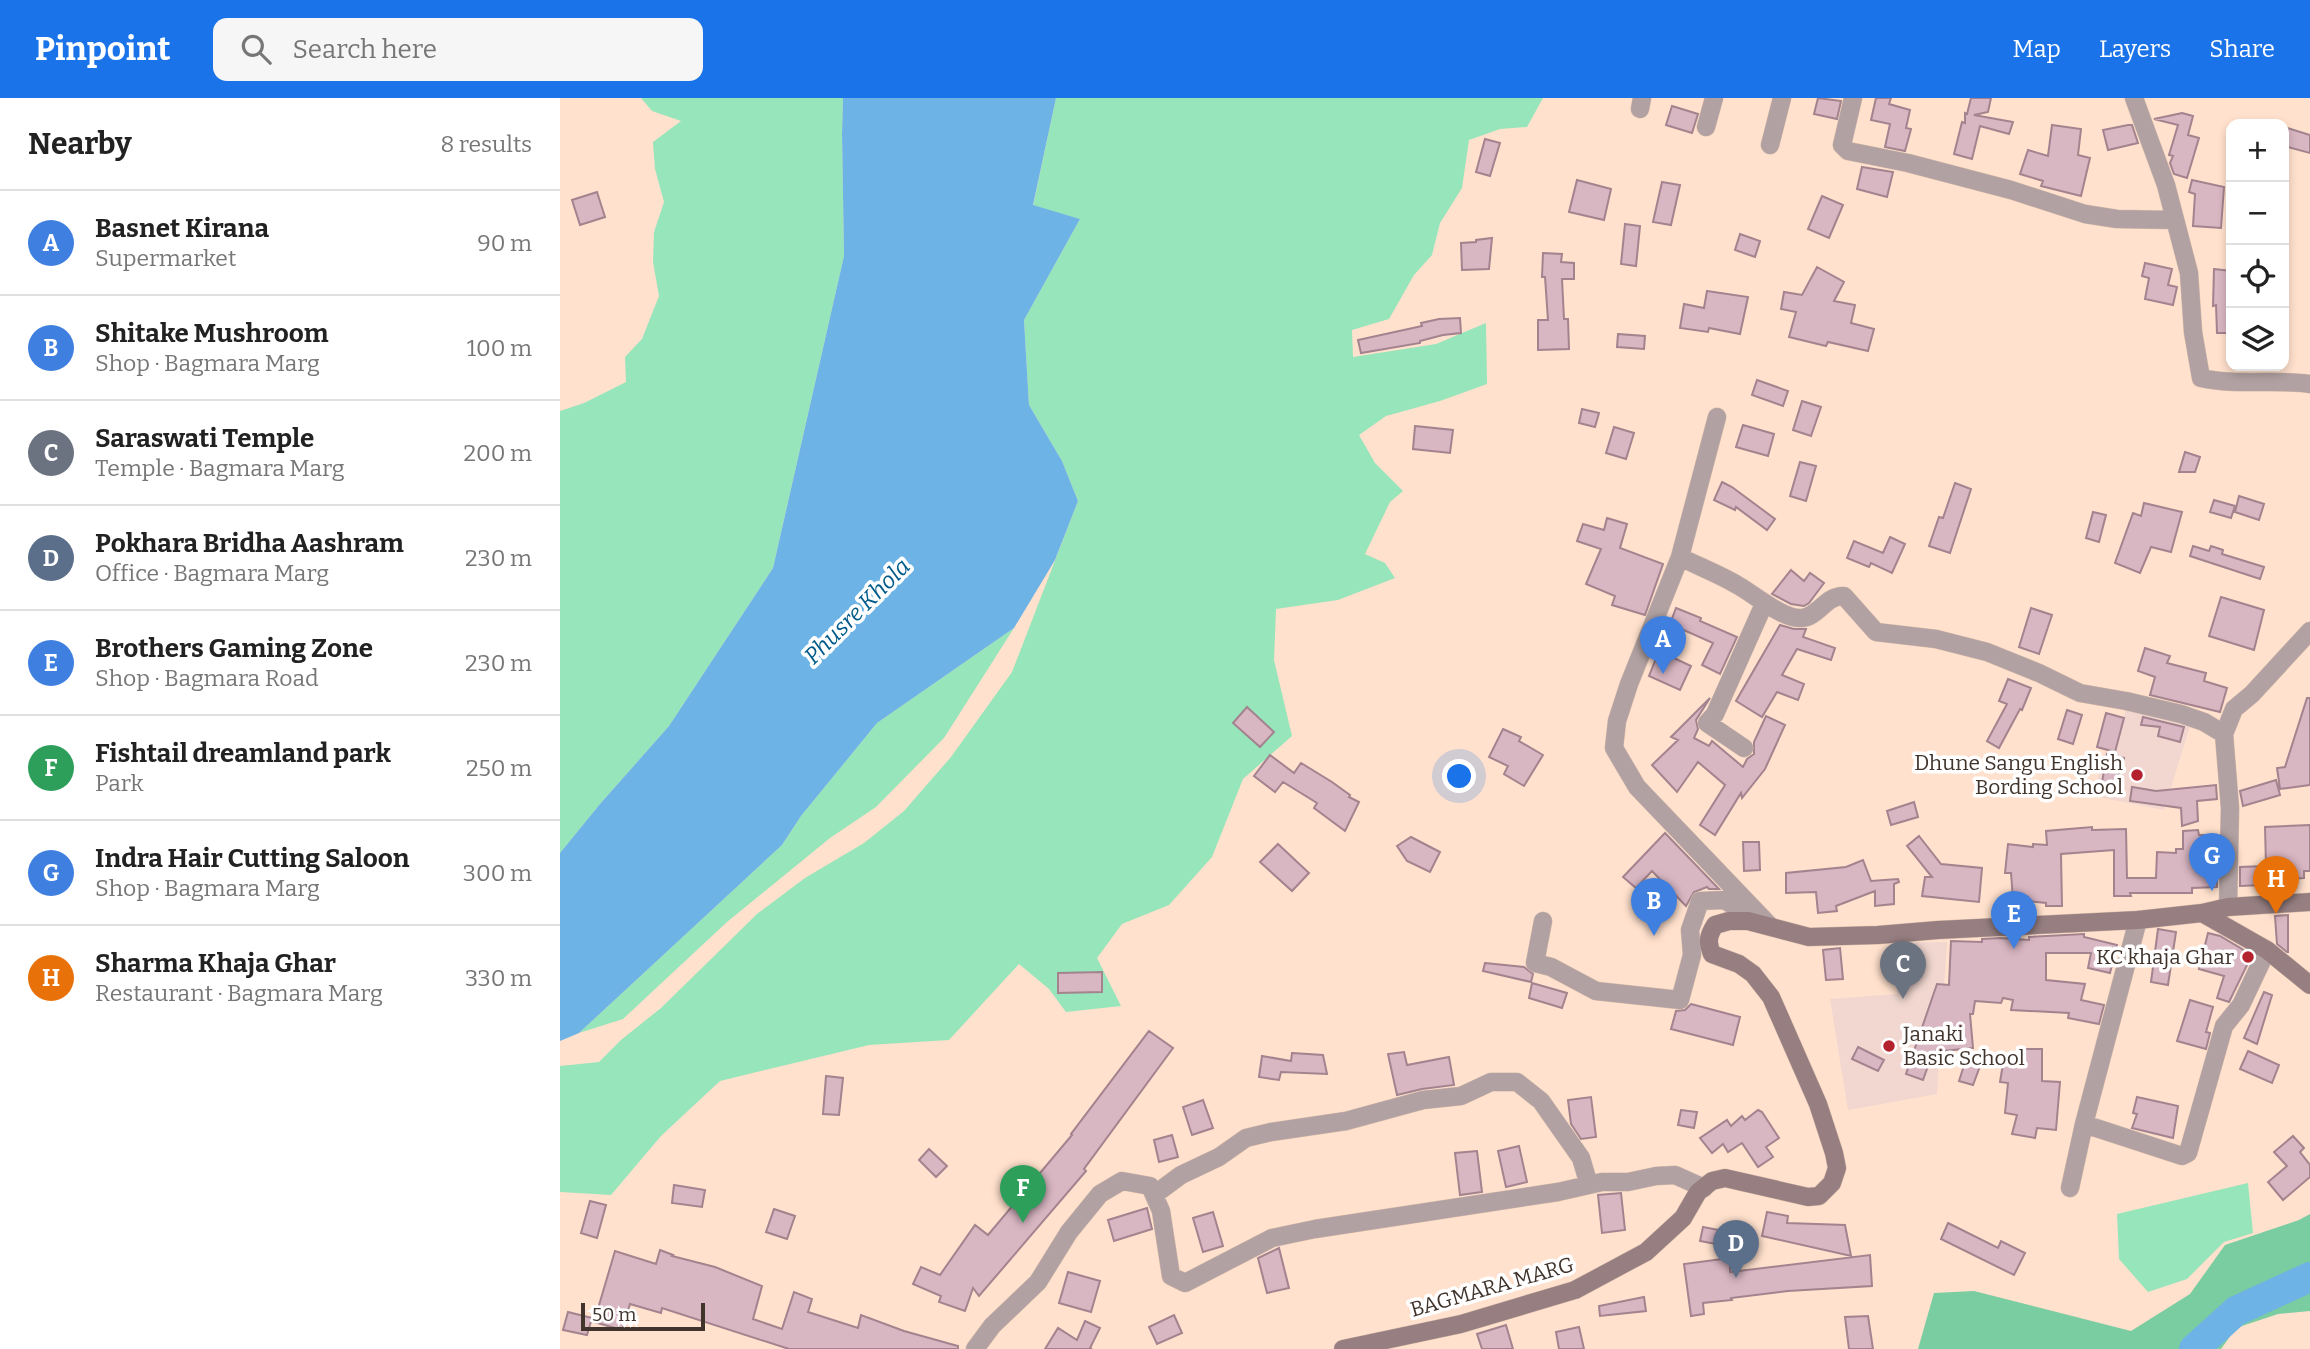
<!DOCTYPE html>
<meta charset="utf-8">
<style>
body{margin:0;font-family:Bitter,serif;background:#f6f6f6;color:#222}
.controls{position:absolute;right:21px;top:21px;display:grid;overflow:hidden;border-radius:14px;box-shadow:0 4px 10px #0003}
.controls button{width:63px;height:63px;display:grid;place-items:center;padding:0;border:0;border-bottom:2px solid #e0e0e0;background:#fff;color:#222;font:35px sans-serif}
.scale{position:absolute;left:21px;bottom:18px;width:124px;box-sizing:border-box;padding-left:7px;border:4px solid #40342c;border-top:0;font-size:19px;line-height:24px;white-space:nowrap;color:#40342c;-webkit-text-stroke:5px #fff;paint-order:stroke}
.you{position:absolute;left:900px;top:679px;width:24px;height:24px;margin:-18px;border:5px solid #fff;border-radius:50%;background:#1a73e8;box-shadow:0 0 0 10px #1a73e833}
.badge{display:grid;place-items:center;width:46px;height:46px;border-radius:50%;background:#1a73e8;color:#fff;font-size:23px;font-weight:700}
.pin{position:absolute;translate:-50% -58px;filter:drop-shadow(0 2px 4px #0008)}
.pin::after{content:'';position:absolute;top:37px;width:24px;height:21px;background:inherit;clip-path:polygon(0 0,100% 0,50% 100%)}
.list{margin:0;padding:0;list-style:none}
h2{display:flex;justify-content:space-between;align-items:center;height:91px;margin:0;padding:0 28px;font-size:30px}
h2 small{font-size:23px;font-weight:400;color:#767676}
.list li{display:grid;grid-template-columns:46px 1fr auto;gap:21px;align-items:center;box-sizing:border-box;height:105px;padding:0 28px;border-top:2px solid #e0e0e0}
.list b{display:block;font-size:26px;white-space:nowrap}
.list p{margin:0;font-size:23px;white-space:nowrap;color:#767676}
.list em{font-size:23px;font-style:normal;color:#767676}
.icon{flex:none;width:38px;height:38px;fill:none;stroke:currentColor;stroke-width:2;stroke-linecap:round;stroke-linejoin:round}
.map{position:relative;flex:none;width:1750px;height:1251px;overflow:hidden}
header{display:flex;align-items:center;gap:42px;box-sizing:border-box;height:98px;padding:0 35px;background:#1a73e8;color:#fff}
header strong{font-size:33px}
nav{display:flex;gap:38px;margin-inline-start:auto;font-size:24px}
.search{width:490px;height:63px;background:#f6f6f6;display:flex;align-items:center;gap:18px;box-sizing:border-box;padding:0 24px;border-radius:14px;color:#767676;font-size:26px}
main{display:flex}
aside{flex:1;background:#fff}
.map>svg:first-child{display:block}
.education{fill:#f1d7d0}
.green{fill:#97e5bb}
.forest{fill:#7acca1}
.water{fill:#6db3e6}
.lines{fill:none;stroke-linecap:round;stroke-linejoin:round}
.river{stroke:#6db3e6;stroke-width:30}
.building{fill:#d8b6c2;stroke:#a3838e;stroke-width:2}
.minor-casing{stroke:#d9bead;stroke-width:19}
.secondary-casing{stroke:#d9bead;stroke-width:19}
.minor{stroke:#b1a1a2;stroke-width:18}
.secondary{stroke:#977f81;stroke-width:18}
.poi-dot{fill:#b4232d;stroke:#fff;stroke-width:2.5}
.labels{text-anchor:middle;stroke-width:7;stroke-linejoin:round;paint-order:stroke}
.poi-label{font-size:21px;fill:#40342c;stroke:#fff;text-anchor:end}
.street-label{font-size:21px;fill:#40342c;stroke:#fff}
.water-label{font-size:23px;font-style:italic;fill:#005b8a;stroke:#fff}
</style>
<header>
<strong>Pinpoint</strong>
<div class="search"><svg class="icon" aria-label="search" viewBox="0 0 24 24"><circle cx="10" cy="10" r="6"/><path d="M15 15l6 6"/></svg>Search here</div>
<nav><a>Map</a><a>Layers</a><a>Share</a></nav>
</header>
<main>
<aside>
<h2>Nearby<small>8 results</small></h2>
<ul class="list">
<li><span class="badge" style="background:#3f7fe0">A</span><div><b>Basnet Kirana</b><p>Supermarket</p></div><em>90 m</em></li>
<li><span class="badge" style="background:#3f7fe0">B</span><div><b>Shitake Mushroom</b><p>Shop · Bagmara Marg</p></div><em>100 m</em></li>
<li><span class="badge" style="background:#6b7280">C</span><div><b>Saraswati Temple</b><p>Temple · Bagmara Marg</p></div><em>200 m</em></li>
<li><span class="badge" style="background:#5c6f8a">D</span><div><b>Pokhara Bridha Aashram</b><p>Office · Bagmara Marg</p></div><em>230 m</em></li>
<li><span class="badge" style="background:#3f7fe0">E</span><div><b>Brothers Gaming Zone</b><p>Shop · Bagmara Road</p></div><em>230 m</em></li>
<li><span class="badge" style="background:#2e9e5b">F</span><div><b>Fishtail dreamland park</b><p>Park</p></div><em>250 m</em></li>
<li><span class="badge" style="background:#3f7fe0">G</span><div><b>Indra Hair Cutting Saloon</b><p>Shop · Bagmara Marg</p></div><em>300 m</em></li>
<li><span class="badge" style="background:#e8710a">H</span><div><b>Sharma Khaja Ghar</b><p>Restaurant · Bagmara Marg</p></div><em>330 m</em></li>
</ul>
</aside>
<div class="map">
<svg width="1750" height="1251" viewBox="0 0 1750 1251">
<rect width="100%" height="100%" fill="#ffe1cd"/>
<path class="education" d="M1566,610L1631,625L1604,712L1533,698L1545,654L1556,656Z
M1387,844L1377,996L1288,1012L1270,901L1337,896L1333,845Z"/>
<path class="green" d="M81,0H283L282,36L284,158L213,470L109,628L40,706L0,755V313L24,305L66,284L65,259L82,241L99,198L93,164L94,134L104,104L95,71L93,44L121,23L92,13Z
M496,0H983L967,29L940,31L909,42L902,90L880,125L872,157L854,177L829,221L792,232L793,259L876,246L926,225L927,286L880,303L826,318L799,337L815,365L843,393L830,404L805,456L825,465L835,480L778,502L716,511L714,562L732,638L683,681L652,759L609,807L562,826L537,860L561,908L506,914L489,891L459,866L389,942L309,947L160,983L101,1038L51,1097L0,1094V968L39,964L61,942L101,910L197,816L245,780L304,745L344,713L391,659L452,574L518,403L502,363L469,307L464,222L520,121L473,108Z
M454,530L384,640L316,709L270,740L167,824L63,921L19,935L222,747L241,718L317,625Z
M1688,1085L1693,1135L1664,1144L1627,1181L1588,1194L1559,1161L1557,1116Z"/>
<path class="forest" d="M1750,1116V1213L1718,1216L1676,1230L1661,1251H1358L1374,1195L1414,1193L1571,1233L1630,1196L1665,1147L1739,1122Z"/>
<path class="water" d="M283,0H496L473,107L520,121L464,222L469,307L502,363L518,403L495,462L454,530L317,625L241,718L222,747L19,935L0,943V755L40,706L109,628L213,470L284,158L282,36Z"/>
<g class="lines">
<path class="river" d="M1634,1251L1676,1213L1750,1179"/>
</g>
<path class="building" d="M1258,0L1281,3L1277,21L1254,16Z
M1316,0H1331L1329,6L1350,12L1346,30L1351,31L1345,53L1325,49L1330,26L1311,22Z
M1411,0H1431L1428,14L1414,17L1453,24L1449,36L1420,28L1412,61L1394,56L1402,24L1405,25V15L1407,16Z
M1112,8L1138,16L1132,35L1106,27Z
M1622,15L1633,18L1628,37L1639,40L1627,80L1614,76L1610,65L1613,58L1609,57L1618,27L1594,21Z
M1492,27L1521,31L1518,57L1530,60L1521,98L1481,88L1483,83L1460,76L1468,52L1488,58Z
M1568,27H1572L1578,45L1548,52L1543,32Z
M1724,29L1750,37V55L1724,48Z
M925,41L940,45L930,78L916,74Z
M1302,69L1333,74L1327,99L1297,91Z
M1017,82L1051,91L1044,122L1009,114Z
M1632,82L1664,89L1661,130L1633,128L1635,96L1629,94Z
M1102,84L1120,87L1111,127L1093,124Z
M37,94L45,119L20,127L12,102Z
M1262,98L1283,107L1269,140L1248,131Z
M1065,126L1080,128L1076,168L1061,166Z
M1180,136L1200,143L1195,159L1175,152Z
M932,140L929,171L902,172L901,145L916,144V142Z
M983,155L1002,156L1001,164L1014,165V181H1002L1004,221H1008L1009,251L978,252V222H988L985,179H982Z
M1585,165L1612,171L1608,187L1617,189L1613,207L1585,201L1589,180L1582,178Z
M1257,169L1284,184L1274,203L1295,207L1291,225L1314,231L1308,253L1268,244L1266,248L1229,239L1236,214L1221,211L1224,194L1242,197Z
M1654,171L1671,173V235H1657L1656,207L1653,208Z
M1147,193L1188,199L1180,236L1149,230L1148,234L1120,230L1124,206L1144,210Z
M900,220L901,235L883,237L860,243V245L801,255L798,242L862,228L861,225L879,221Z
M1058,236L1085,238L1084,251L1057,249Z
M1197,282L1228,293L1223,308L1192,297Z
M1242,303L1261,309L1251,338L1233,332Z
M1022,311L1039,315L1035,329L1019,325Z
M1183,327L1214,336L1208,358L1176,349Z
M855,328L893,332L890,355L853,351Z
M1054,329L1074,335L1066,361L1046,355Z
M1625,354L1640,359L1635,374H1619Z
M1240,364L1256,368L1246,403L1230,398Z
M1162,384L1172,389L1215,421L1207,432L1176,409L1175,412L1154,402Z
M1395,385L1411,391L1390,455L1369,448L1379,419L1383,420Z
M1679,398L1704,406L1699,422L1675,414Z
M1654,402L1675,408L1671,420L1650,414Z
M1584,405L1622,414L1611,454L1591,449L1580,475L1555,465L1573,415L1581,418Z
M1533,414L1546,417L1539,444L1526,440Z
M1047,420L1067,426L1060,450L1103,466L1085,517L1052,507L1055,498L1026,486L1041,451L1017,443L1023,426L1044,432Z
M1330,439L1345,446L1332,475L1311,465L1309,469L1287,460L1294,443L1323,455Z
M1633,448L1649,453L1651,448L1663,452L1662,456L1704,469L1700,481L1630,458Z
M1231,472L1244,483L1250,475L1264,485L1249,505L1244,508L1231,506L1212,496Z
M1661,499L1704,512L1694,552L1649,538Z
M1116,510L1141,520L1140,523L1177,539L1160,576L1142,567L1153,545L1110,526Z
M1471,510L1492,517L1479,556L1459,549Z
M1220,527L1234,531H1246L1243,539L1275,550L1271,562L1237,551L1222,577L1244,586L1238,602L1217,594L1202,619L1176,603Z
M1585,550L1610,558L1607,565L1646,575L1644,583L1667,590L1660,614L1590,597L1595,579L1578,573Z
M1099,553L1131,568L1120,592L1089,578Z
M1448,581L1471,590L1462,612L1460,611L1439,650L1427,643L1447,606L1439,603Z
M1150,600L1136,622L1138,631L1134,640L1149,648L1152,643L1183,669L1187,661L1194,656V644L1206,618L1225,627L1205,671L1182,700L1181,695L1155,737L1140,727L1165,687L1138,664L1117,694L1092,667L1118,642L1111,639Z
M1747,600H1750V687L1720,691L1717,670L1725,669Z
M687,609L714,634L700,649L673,625Z
M1507,612L1522,617L1513,646L1498,641Z
M1546,615L1564,620L1555,654L1537,649Z
M1583,619L1624,629L1620,644L1598,638L1600,629L1581,627Z
M943,631L961,639L959,643L983,657L964,688L944,676L948,668L929,659Z
M1547,656L1564,660L1553,693L1541,690Z
M710,657L734,675L741,665L772,684L790,697L789,699L799,704L785,733L754,710L757,705L723,684L715,694L694,678Z
M1716,682L1720,697L1683,708L1680,693Z
M1656,687L1657,701L1637,703L1638,723L1622,728L1621,710L1570,703L1572,689L1596,693Z
M1354,704L1358,719L1331,727L1327,713Z
M1750,727V773H1744V780L1728,781V786L1680,788V769L1706,768L1705,729Z
M1532,729V732L1566,731L1567,780H1596L1597,754L1616,755V751H1623V733L1638,732L1639,737H1646V761H1649L1650,774L1657,773V789L1632,790V795H1570L1571,798H1554V752L1501,756L1502,808H1486V805L1468,803V799L1453,801L1451,775H1445L1448,746L1473,749V746L1487,747L1486,733Z
M1105,735L1159,791H1149L1147,789L1134,794L1126,808L1092,773L1076,790L1063,779Z
M1359,738L1381,766L1422,770L1419,804L1362,798L1365,779H1372L1347,748Z
M851,739L880,754L870,774L847,763L837,748Z
M1183,744H1199L1200,772L1184,773Z
M718,746L749,775L732,793L700,764Z
M1303,762L1311,783L1338,781L1339,784L1334,786V806L1315,808V793L1276,808L1277,813L1258,815L1256,794L1226,795V775L1286,769Z
M1728,817V854H1727L1717,846L1715,818Z
M1598,831L1616,834L1608,887L1591,884Z
M1648,835L1660,838L1692,857L1669,904L1657,900L1664,878L1639,871Z
M1524,836V839L1557,847L1550,875L1528,870L1531,855H1486V882L1525,886L1521,902L1544,907L1539,926L1508,920L1509,915L1451,912L1453,902L1443,900L1441,905L1415,903L1413,916H1410L1413,950L1373,954L1363,982L1346,976L1377,886L1389,887L1391,843L1422,844V841L1440,840L1469,842V839Z
M1280,850L1283,881L1266,882L1263,852Z
M925,865L964,869L973,876L971,884L923,873Z
M542,874V894L498,895V875Z
M972,885L1007,895L1002,910L969,900Z
M1704,894L1712,897L1697,946L1684,940Z
M1630,902L1653,909L1646,934L1650,935L1646,951L1617,943Z
M1131,906L1180,919L1173,947L1111,931L1116,913L1125,912Z
M589,933L613,950L524,1071L526,1073L419,1198L413,1190L405,1213L379,1204L381,1198L353,1186L361,1169L380,1177L415,1127L428,1137L512,1037L511,1036Z
M1298,949L1324,962L1318,973L1292,961Z
M1464,951H1482V983L1500,984L1496,1032L1477,1030L1475,1040L1452,1036L1457,1017L1445,1015L1448,985L1440,984L1443,966L1464,969Z
M1688,953L1719,967L1712,985L1680,971Z
M844,954L847,967L889,959L894,987L862,991L837,997L828,956Z
M732,955L763,957L767,976L721,974L719,982L699,979L702,958L731,963Z
M1408,955L1423,960L1413,987L1399,983Z
M266,978L283,980L279,1017L263,1016Z
M1031,999L1036,1039L1021,1041L1011,1026L1008,1002Z
M1577,999L1618,1008L1613,1040L1572,1030L1577,1016L1573,1015Z
M643,1002L653,1030L632,1037L623,1009Z
M1121,1012L1137,1014L1134,1030L1118,1027Z
M1198,1012L1202,1014L1219,1040L1206,1049L1213,1059L1198,1069L1182,1045L1168,1054L1163,1046L1152,1055L1140,1040L1167,1022L1171,1028L1182,1018L1185,1022Z
M612,1037L618,1059L599,1064L594,1042Z
M1733,1038L1744,1050L1740,1054L1750,1067V1079L1723,1102L1708,1084L1727,1068L1714,1054Z
M959,1048L967,1084L946,1089L938,1053Z
M369,1051L387,1068L376,1079L359,1062Z
M917,1053L922,1094L900,1097L895,1055Z
M114,1087L145,1092L142,1109L112,1105Z
M1061,1095L1065,1132L1042,1135L1038,1097Z
M30,1103L46,1107L37,1140L21,1135Z
M587,1110L592,1131L554,1143L548,1122Z
M214,1111L235,1118L227,1141L206,1134Z
M653,1114L663,1148L643,1154L633,1120Z
M1207,1114L1228,1118L1227,1125L1285,1127L1291,1158L1202,1138Z
M1388,1125L1438,1150L1441,1143L1465,1155L1454,1177L1381,1141Z
M1143,1129L1169,1134L1166,1148L1140,1143Z
M719,1150L729,1190L707,1195L698,1160Z
M100,1152L113,1157L112,1158L155,1169L202,1188L193,1221L222,1231L234,1194L252,1201L248,1214L298,1230L301,1217L344,1233L398,1248V1251H229L102,1210L101,1215L70,1206L62,1232L34,1224L55,1153L96,1166Z
M1310,1157L1312,1188L1228,1193L1171,1200L1172,1202L1143,1205L1144,1216L1131,1218L1124,1166L1170,1160V1174Z
M508,1174L540,1183L531,1214L499,1205Z
M1084,1199L1086,1213L1040,1218L1039,1208Z
M8,1214L32,1220L27,1237L3,1232Z
M614,1217L622,1235L597,1246L589,1229Z
M1308,1218L1313,1251H1289L1285,1219Z
M525,1223L540,1230L530,1250L532,1251H485L498,1230L517,1242Z
M946,1227L953,1251H922L917,1236Z
M1019,1229L1024,1251H999L996,1234Z"/>
<g class="lines">
<defs>
<path id="minor" d="M1293,0L1282,47L1288,53L1348,65L1451,92L1525,116L1557,121L1615,122
M1574,0L1606,87L1629,175L1633,234L1641,280C1678,288 1713,281 1750,286
M1080,11L1082,0
M1146,29L1154,0
M1210,47L1222,0
M1157,319L1120,459L1069,586L1057,623L1054,650L1077,689L1210,828
M1120,459C1140,469 1161,477 1179,488C1195,497 1224,522 1242,520C1258,519 1266,497 1284,498L1316,534L1376,541L1427,554L1479,575L1520,595L1566,603L1621,616L1644,624L1664,636
M1184,650L1147,625L1155,616L1204,506
M1668,809L1670,710L1664,636L1674,611L1692,596L1750,533
M983,823L975,865L991,869L1036,893L1120,902L1132,857L1130,832L1140,803L1164,802L1192,818
M1524,1026L1578,822
M1510,1090L1524,1026L1622,1058L1628,1055L1664,928L1681,907L1707,852
M594,1097L621,1077L659,1059L686,1040L711,1034L786,1023L863,1002L901,998L931,984H957L981,1003L1021,1060L1029,1087
M415,1251L432,1228L478,1184L509,1134L540,1096L562,1083L590,1088L601,1113L611,1178L625,1185L712,1140L755,1131L998,1094L1042,1084H1068L1096,1078L1115,1077L1144,1090"/>
<path id="secondary" d="M1642,815L1707,852L1750,887
M783,1251L901,1226L1015,1192L1086,1154L1123,1120L1138,1094L1152,1083L1165,1080L1248,1099L1259,1098L1272,1085L1277,1070L1274,1055L1258,1006L1211,899L1193,876L1179,866L1152,856C1147,844 1148,838 1155,827L1169,823H1188L1249,839L1318,837L1378,832L1578,822L1642,815L1668,809L1750,804"/>
</defs>
<use href="#minor" class="minor-casing"/>
<use href="#secondary" class="secondary-casing"/>
<use href="#minor" class="minor"/>
<use href="#secondary" class="secondary"/>
</g>
<g class="poi-dot">
<circle cx="1577" cy="677" r="7"/>
<circle cx="1688" cy="859" r="7"/>
<circle cx="1329" cy="948" r="7"/>
</g>
<g class="labels">
<g class="poi-label">
<text x="1563" y="672">Dhune Sangu English<tspan x="1563" dy="24">Bording School</tspan></text>
<text x="1674" y="866">KC khaja Ghar</text>
<text x="1343" y="943" text-anchor="start">Janaki<tspan x="1343" dy="24">Basic School</tspan></text>
</g>
<g class="street-label">
<text transform="translate(932 1189) rotate(-16)" y="7">BAGMARA MARG</text>
</g>
<g class="water-label">
<text transform="translate(297 513) rotate(-45)" y="8">Phusre Khola</text>
</g>
</g>
</svg>
<div class="controls">
<button>+</button>
<button>−</button>
<button><svg class="icon" aria-label="locate" viewBox="0 0 24 24"><circle cx="12" cy="12" r="6"/><path d="M12 2v4M12 18v4M2 12h4M18 12h4"/></svg></button>
<button><svg class="icon" aria-label="layers" viewBox="0 0 24 24"><path d="M12 4l9 5-9 5-9-5zM3 14l9 5 9-5"/></svg></button>
</div>
<div class="scale">50 m</div>
<div class="you"></div>
<div class="pin badge" style="left:1103px;top:576px;background:#3f7fe0">A</div>
<div class="pin badge" style="left:1094px;top:838px;background:#3f7fe0">B</div>
<div class="pin badge" style="left:1343px;top:901px;background:#6b7280">C</div>
<div class="pin badge" style="left:1176px;top:1180px;background:#5c6f8a">D</div>
<div class="pin badge" style="left:1454px;top:851px;background:#3f7fe0">E</div>
<div class="pin badge" style="left:463px;top:1125px;background:#2e9e5b">F</div>
<div class="pin badge" style="left:1652px;top:793px;background:#3f7fe0">G</div>
<div class="pin badge" style="left:1716px;top:816px;background:#e8710a">H</div>
</div>
</main>
